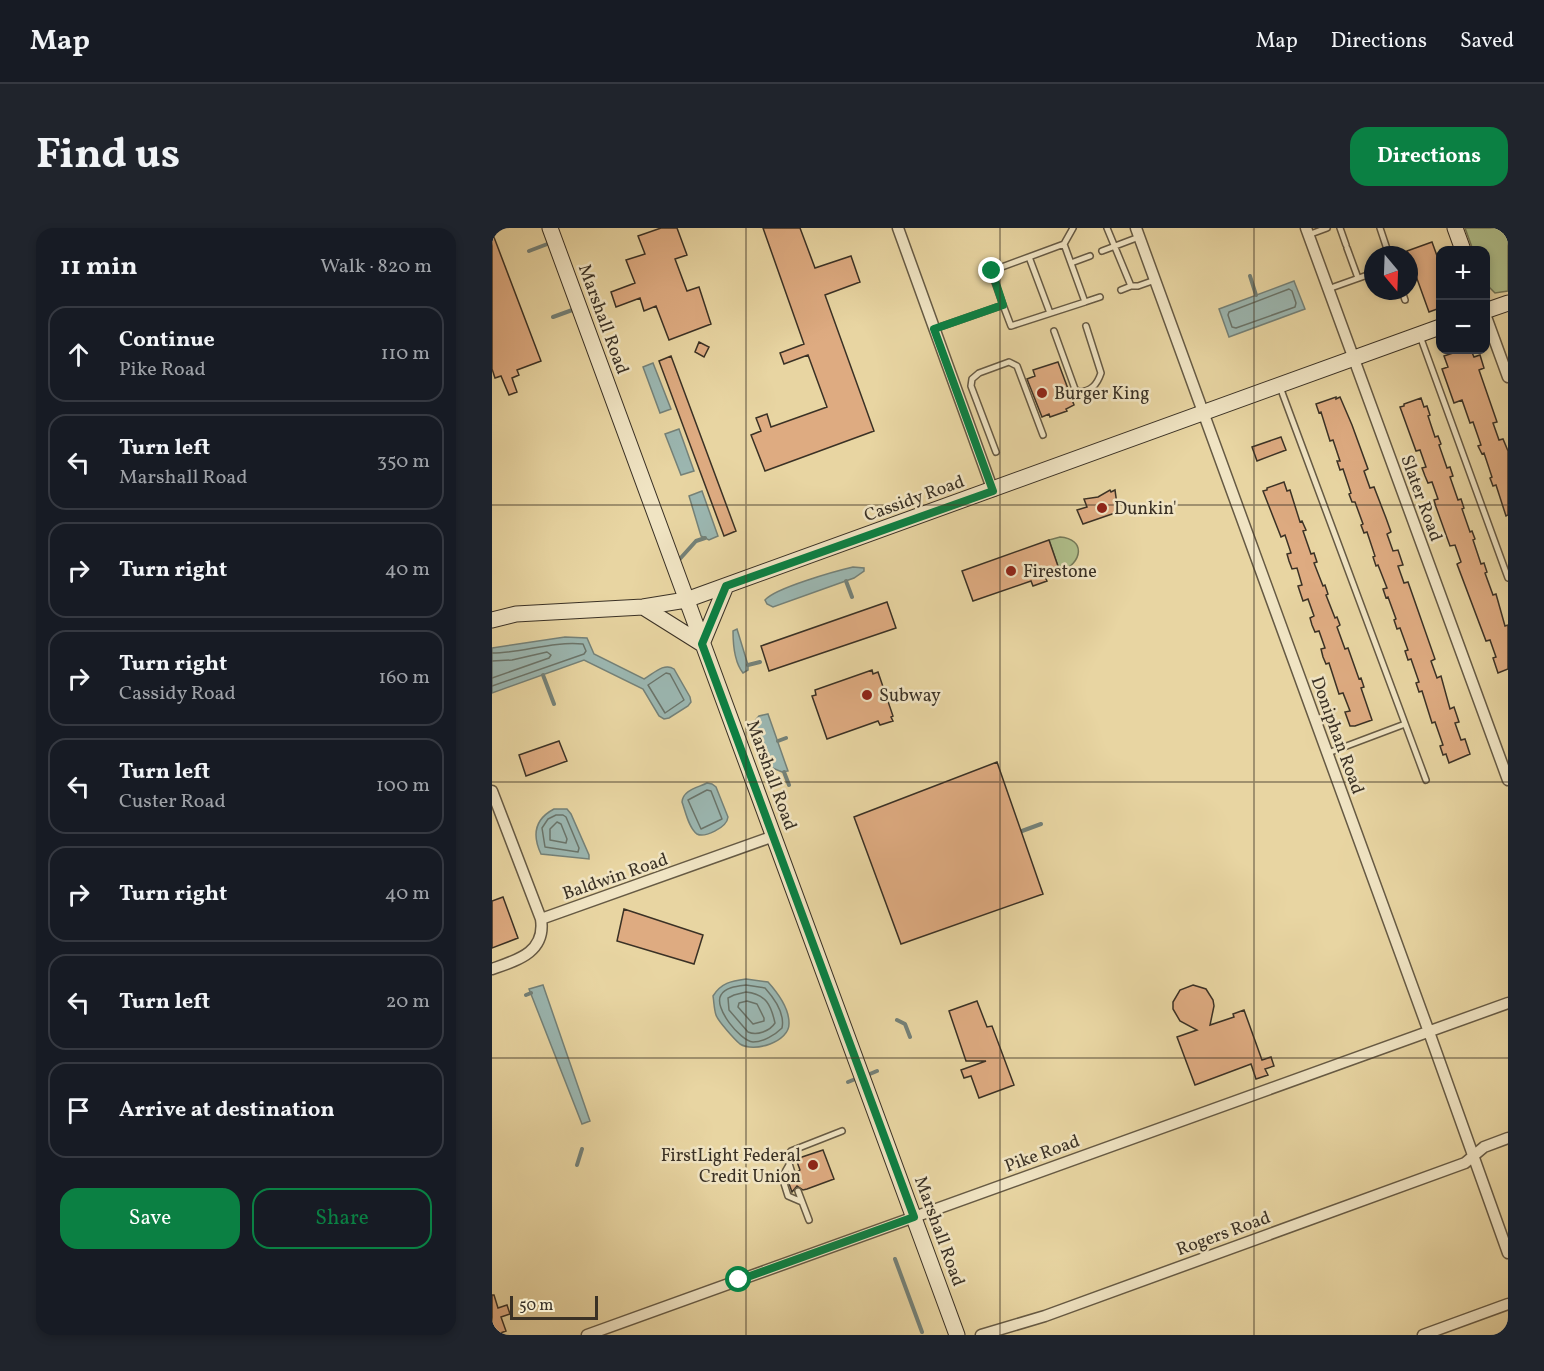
<!DOCTYPE html>
<meta charset="utf-8">
<style>
body{margin:0;font-family:Vollkorn,serif;background:#20242c;color:#f1f3f6}
.controls{position:absolute;right:18px;top:18px;display:grid;overflow:hidden;border-radius:12px;box-shadow:0 3px 9px #0003}
.controls button{width:54px;height:54px;display:grid;place-items:center;padding:0;border:0;border-bottom:2px solid #363941;background:#171b24;color:#f1f3f6;font:30px sans-serif}
.compass{position:absolute;left:872px;top:18px;width:54px;height:54px;border-radius:50%;background:#171b24;box-shadow:0 3px 9px #0003;rotate:161deg}
.scale{position:absolute;left:18px;bottom:15px;width:88px;box-sizing:border-box;padding-left:6px;border:3px solid #3a3125;border-top:0;font-size:16px;line-height:21px;white-space:nowrap;color:#3a3125;-webkit-text-stroke:4px #f0e4c3;paint-order:stroke}
.stop{position:absolute;width:18px;height:18px;margin:-14px;border:4px solid #0b8043;border-radius:50%;background:#fff}
.stop.end{background:#0b8043;border-color:#fff;box-shadow:0 2px 6px #0008}
.list{margin:0;padding:0;list-style:none}
h2{display:flex;justify-content:space-between;align-items:center;height:78px;margin:0;padding:0 24px;font-size:26px}
h2 small{font-size:20px;font-weight:400;color:#9ea1a6}
.list li{display:grid;grid-template-columns:39px 1fr auto;gap:18px;align-items:center;box-sizing:border-box;height:96px;margin:0 12px 12px;padding:0 12px;border:2px solid #363941;border-radius:18px}
.list b{display:block;font-size:22px;white-space:nowrap}
.list p{margin:0;font-size:20px;white-space:nowrap;color:#9ea1a6}
.list em{font-size:20px;font-style:normal;color:#9ea1a6}
.actions{display:flex;gap:12px;padding:18px 24px}
.actions a{flex:1;padding:14px 0;border:2px solid #0b8043;border-radius:18px;text-align:center;font-size:21px;color:#0b8043}
.actions .main{background:#0b8043;color:#fff}
.icon{flex:none;width:33px;height:33px;fill:none;stroke:currentColor;stroke-width:2;stroke-linecap:round;stroke-linejoin:round}
.map{position:relative;flex:none;width:1016px;height:1107px;overflow:hidden;border-radius:18px}
header{display:flex;align-items:center;gap:36px;box-sizing:border-box;height:84px;padding:0 30px;background:#171b24;border-bottom:2px solid #363941}
header strong{font-size:28px}
nav{display:flex;gap:33px;margin-inline-start:auto;font-size:21px}
.intro{display:flex;align-items:center;justify-content:space-between;box-sizing:border-box;height:144px;padding:0 36px}
h1{margin:0;font-size:42px}
.button{padding:15px 27px;border-radius:18px;background:#0b8043;color:#fff;font-size:21px;font-weight:700}
main{display:flex;gap:36px;padding:0 36px}
aside{flex:1;background:#171b24;border-radius:18px;box-shadow:0 3px 9px #0003}
.map>svg:first-child{display:block}
.green{fill:#afbe8a;stroke:#747858;stroke-width:1.5}
.water{fill:#9bb6b0;stroke:#748178;stroke-width:1.5}
.lines{fill:none;stroke-linecap:round;stroke-linejoin:round}
.shore{stroke:#6a746a;stroke-width:1.5}
.stream{stroke:#748178;stroke-width:4}
.building{fill:#deab81;stroke:#3a3125;stroke-width:1.5}
.lane-casing{stroke:#665a44;stroke-width:8}
.street-casing{stroke:#665a44;stroke-width:13}
.secondary-casing{stroke:#3a3125;stroke-width:17}
.lane{stroke:#f0e4c3;stroke-width:5}
.street{stroke:#f0e4c3;stroke-width:10}
.secondary{stroke:#f0e4c3;stroke-width:15}
.route{stroke:#0b8043;stroke-width:8}
.grid{fill:none;stroke:#3a3125;stroke-width:1.5;stroke-opacity:0.55}
.poi-dot{fill:#8f2418;stroke:#f0e4c3;stroke-width:2}
.labels{text-anchor:middle;stroke-width:5;stroke-linejoin:round;paint-order:stroke}
.street-label{font-size:18px;fill:#3a3125;stroke:#f0e4c3}
.poi-label{font-size:18px;fill:#3a3125;stroke:#f0e4c3;text-anchor:start}
</style>
<header>
<strong>Map</strong>
<nav><a>Map</a><a>Directions</a><a>Saved</a></nav>
</header>
<div class="intro"><h1>Find us</h1><a class="button">Directions</a></div>
<main>
<aside>
<h2>11 min<small>Walk · 820 m</small></h2>
<ul class="list">
<li><svg class="icon" aria-label="ahead" viewBox="0 0 24 24"><path d="M12 20V5M6 11l6-6 6 6"/></svg><div><b>Continue</b><p>Pike Road</p></div><em>110 m</em></li>
<li><svg class="icon" aria-label="left" viewBox="0 0 24 24"><path d="M17 20v-9H6M10 6l-5 5 5 5"/></svg><div><b>Turn left</b><p>Marshall Road</p></div><em>350 m</em></li>
<li><svg class="icon" aria-label="right" viewBox="0 0 24 24"><path d="M7 20v-9h11M14 6l5 5-5 5"/></svg><div><b>Turn right</b></div><em>40 m</em></li>
<li><svg class="icon" aria-label="right" viewBox="0 0 24 24"><path d="M7 20v-9h11M14 6l5 5-5 5"/></svg><div><b>Turn right</b><p>Cassidy Road</p></div><em>160 m</em></li>
<li><svg class="icon" aria-label="left" viewBox="0 0 24 24"><path d="M17 20v-9H6M10 6l-5 5 5 5"/></svg><div><b>Turn left</b><p>Custer Road</p></div><em>100 m</em></li>
<li><svg class="icon" aria-label="right" viewBox="0 0 24 24"><path d="M7 20v-9h11M14 6l5 5-5 5"/></svg><div><b>Turn right</b></div><em>40 m</em></li>
<li><svg class="icon" aria-label="left" viewBox="0 0 24 24"><path d="M17 20v-9H6M10 6l-5 5 5 5"/></svg><div><b>Turn left</b></div><em>20 m</em></li>
<li><svg class="icon" aria-label="arrive" viewBox="0 0 24 24"><path d="M6 21V4h12l-3 4 3 4H6"/></svg><div><b>Arrive at destination</b></div></li>
</ul>
<div class="actions"><a class="main">Save</a><a>Share</a></div>
</aside>
<div class="map">
<svg width="1016" height="1107" viewBox="0 0 1016 1107">
<rect width="100%" height="100%" fill="#e8d5a2"/>
<filter id="stains"><feTurbulence type="fractalNoise" baseFrequency=".00333" numOctaves="4"/><feColorMatrix values="0 0 0 0 .2 0 0 0 0 .09 0 0 0 0 .02 0 0 0 .5 -.17"/></filter>
<radialGradient id="worn" r=".72"><stop offset=".6" stop-color="#630" stop-opacity="0"/><stop offset="1" stop-color="#630" stop-opacity=".3"/></radialGradient>
<path class="green" d="M973,0H1016V63L1003,65L994,56L993,22H981Z
M568,309C594,311 591,335 568,344L557,312Z"/>
<path class="water" d="M802,53L813,81L737,109L727,81Z
M161,135L179,181L168,185L151,139Z
M187,201L202,243L189,247L173,206Z
M210,263L226,308L217,312L209,308L197,268Z
M361,339L372,340V343L362,350L281,379L275,376L273,372C283,360 344,343 361,339Z
M245,401L256,437V442L251,445C243,435 241,416 241,403Z
M73,409L95,410L102,426L152,451C161,446 172,434 182,441L198,469L199,474L196,478L177,490L172,491L167,488L151,461L92,432L0,465V420Z
M276,486L296,543L290,544L278,539L262,494L267,488Z
M215,555L220,556L224,559L236,589C235,600 212,610 205,606C197,601 193,582 190,574C191,562 205,560 215,555Z
M62,581H75L79,586L97,627V631L49,626C40,607 43,591 62,581Z
M254,751L276,754C285,764 297,780 297,795C298,814 262,825 248,816C243,812 226,793 224,787C222,781 222,774 221,768C229,755 239,753 254,751Z
M51,757L98,893L90,896L37,761Z"/>
<g class="lines">
<path class="shore" d="M797,61L800,63L804,75L803,79L744,100L740,99L736,87L737,84Z
M0,425C31,425 59,413 91,416L94,423L92,426L0,458
M0,433L20,432L55,424L59,427L57,430L0,450
M174,445L178,446L192,472L173,485L156,457Z
M215,562L219,563L230,591L209,601L196,572Z
M64,587H71L74,589L87,620L86,624L53,619L50,600L56,591Z
M65,594L69,596L75,611L74,615L58,612V601Z
M254,757L273,760C282,770 293,786 290,800C283,807 271,814 261,814C248,813 221,779 229,767C233,759 246,758 254,757Z
M254,764C274,766 279,777 283,795C278,803 265,808 256,804L237,782L236,770L242,767Z
M255,773L265,776L272,790V793L261,796L246,779L247,775Z"/>
<path class="stream" d="M37,23L58,15
M758,48L764,67
M61,89L83,81
M186,333L204,313L213,310
M354,353L360,369
M256,437L268,434
M51,447L62,476
M286,513L294,510
M292,544L297,557
M530,603L549,596
M34,767L39,765
M405,792L413,796L418,809
M373,848L385,843
M356,854L366,850
M85,937L90,921
M403,1031L430,1104"/>
</g>
<path class="building" d="M169,0H185L195,27L183,31L195,63L207,59L219,96L177,112L164,78L152,83L148,70L124,79L119,64L143,55L134,32L153,26L146,8Z
M271,0H308L323,40L359,28L368,54L333,67L382,203L273,243L259,207L269,203L264,190L275,186L279,199L335,179L316,127L292,136L288,125L312,116Z
M0,4L49,133L25,142L27,147L20,150L25,164L17,167L9,148L3,150L0,141Z
M940,14L948,36V80L937,84L915,23Z
M207,114L217,119L212,129L203,124Z
M970,122H979L982,129L988,127L992,140L987,142L1005,194L1001,195L1007,212L1011,211L1016,223V287L1014,288L1004,257L1001,258L998,250L1000,249L992,225L990,226L986,218L989,217L981,194L978,195L970,172L962,175L950,141L956,139L952,128Z
M179,128L244,303L232,308L167,133Z
M566,134L582,177L574,181L575,183L558,189L557,186L550,189L535,151L543,148L541,142Z
M844,169V171L848,169L860,197L876,241L872,243L878,260L882,259L894,290L899,304L895,306L901,323L906,322L911,337L906,338L912,355L916,354L943,431L939,433L945,450L949,448L958,481L962,479L967,494L963,495L969,512L973,511L978,526L957,535L954,526L951,527L948,518L951,517L943,494L940,495L930,463L927,464L924,455L927,454L919,431L916,432L913,423L916,422L908,400L905,401L902,392L904,391L896,369L894,370L891,361L895,360L886,337L884,338L881,329L883,328L875,304L872,305L869,297L871,296L863,274H860L857,266L859,265L851,241L848,242L845,233H848L841,212L838,213L829,184L827,185L824,176Z
M929,170L932,179L935,178L938,187L936,188L943,209L946,208L949,216L947,217L955,240L958,239L961,248L958,249L966,272L969,271L972,280L970,281L978,304L980,303L983,311L981,312L989,336L992,335L995,344L993,345L1001,367L1004,366L1013,398L1016,397V441L1006,445L1001,430L1004,429L998,412L994,413L965,336L969,334L963,317L958,318L944,279L942,272L946,271L940,254L936,255L933,248L930,240L934,239L928,222L924,223L908,179L912,178V176Z
M789,209L794,222L765,233L760,219Z
M792,254L795,263L798,262L808,294L810,293L814,302L811,303L819,326L822,325L825,334L822,335L831,358L833,357L836,366L834,367L843,390L845,389L848,397L845,399L853,421L856,420L867,451L869,450L872,459L869,460L880,492L863,498H858L853,484L858,483L851,465L847,466L837,435L834,436L831,429L829,421L833,420L827,403L823,404L820,397L818,390L822,388L816,371L811,373L806,358L810,357L805,340L800,341L797,333L795,326L799,325L793,307L789,309L771,263L775,262V260Z
M618,262L619,264L623,262L626,284L591,296L585,282L595,279L592,271L606,269Z
M557,312L568,344L553,349L555,353L541,358L539,353L481,373L470,343Z
M395,374L404,400L277,443L269,418Z
M380,442L381,446L386,444L401,488L399,489L401,493L388,497L386,493L335,511L320,468L324,467L323,462Z
M67,513L75,533L34,548L27,527Z
M505,534L551,666L409,716L362,589Z
M11,669L26,710L0,720V673Z
M132,681L211,707L202,736L125,713Z
M701,757L714,761L721,772L722,778L718,797L742,789L741,786L752,782L770,832L779,829L782,838L773,841L776,847L764,851L759,836L703,857L685,809L705,802L688,793L681,781V774L688,762Z
M485,773L495,799L500,798L522,857L487,870L479,848L472,850L469,842L494,833H474L457,783Z
M331,922L342,951L315,961L311,962L305,958L300,964L295,950L296,948L302,949L305,944L308,942L304,931Z
M0,1067H2L6,1080L15,1077L18,1086L9,1089L14,1103L3,1107H0Z"/>
<g class="lines">
<defs>
<path id="lane" d="M615,0L639,58H646L663,52
M848,0L854,17
M888,0L897,27
M816,7L835,0
M855,20L866,50
M610,23L647,9
M537,29L558,85
M579,35L598,28
M836,61L881,45
M629,62L639,58
M910,63L913,72
M593,74L608,69
M511,77L499,43L572,16
M442,101L511,77L519,98L593,74L572,16L581,0
M562,103L583,161L587,164C599,163 605,157 609,145L594,98
M928,108L1016,350
M788,159L934,552
M504,224L479,158L480,151L487,145L517,134L525,138L551,207
M836,525L913,496
M297,937L290,949L296,968L310,974
M300,945L295,929L299,923L350,903
M306,963L317,992"/>
<path id="street" d="M406,0L501,263
M644,0L937,804L1016,1025
M814,0L1016,552
M993,86L1016,149
M0,563L49,691C54,724 26,732 0,741
M49,691L282,608
M95,1107L1016,775
M489,1107L553,1088L973,935L992,919L1016,910
M931,1107L1016,1076"/>
<path id="secondary" d="M58,0L465,1107
M963,0L971,22
M993,83L1016,75
M151,379L210,416
M0,392L24,386L151,379L194,372L948,99
M210,416L234,358"/>
</defs>
<use href="#lane" class="lane-casing"/>
<use href="#street" class="street-casing"/>
<use href="#secondary" class="secondary-casing"/>
<use href="#lane" class="lane"/>
<use href="#street" class="street"/>
<use href="#secondary" class="secondary"/>
</g>
<g class="lines">
<path class="route" d="M247,1052L422,989L210,416L234,358L501,263L442,101L511,77L500,43"/>
</g>
<path class="grid" d="M254,0V1107M508,0V1107M762,0V1107M0,277H1016M0,554H1016M0,830H1016"/>
<g class="poi-dot">
<circle cx="550" cy="165" r="6"/>
<circle cx="610" cy="280" r="6"/>
<circle cx="519" cy="343" r="6"/>
<circle cx="375" cy="467" r="6"/>
<circle cx="321" cy="937" r="6"/>
</g>
<g class="labels">
<g class="street-label">
<text transform="translate(112 91) rotate(70)" y="6">Marshall Road</text>
<text transform="translate(422 270) rotate(-20)" y="6">Cassidy Road</text>
<text transform="translate(930 270) rotate(70)" y="6">Slater Road</text>
<text transform="translate(846 507) rotate(70)" y="6">Doniphan Road</text>
<text transform="translate(280 547) rotate(70)" y="6">Marshall Road</text>
<text transform="translate(123 648) rotate(-19)" y="6">Baldwin Road</text>
<text transform="translate(550 925) rotate(-20)" y="6">Pike Road</text>
<text transform="translate(448 1003) rotate(70)" y="6">Marshall Road</text>
<text transform="translate(731 1005) rotate(-20)" y="6">Rogers Road</text>
</g>
<g class="poi-label">
<text x="562" y="171">Burger King</text>
<text x="622" y="286">Dunkin'</text>
<text x="531" y="349">Firestone</text>
<text x="387" y="473">Subway</text>
<text x="309" y="933" text-anchor="end">FirstLight Federal<tspan x="309" dy="21">Credit Union</tspan></text>
</g>
</g>
<rect width="100%" height="100%" filter="url(#stains)"/>
<rect width="100%" height="100%" fill="url(#worn)"/>
</svg>
<div class="controls">
<button>+</button>
<button>−</button>
</div>
<svg class="compass" viewBox="-18 -18 36 36"><path d="M0-13l5 13h-10z" fill="#e53935"/><path d="M0 13l5-13h-10z" fill="#9ea1a6"/></svg>
<div class="scale">50 m</div>
<div class="stop" style="left:247px;top:1052px"></div>
<div class="stop end" style="left:500px;top:43px"></div>
</div>
</main>
